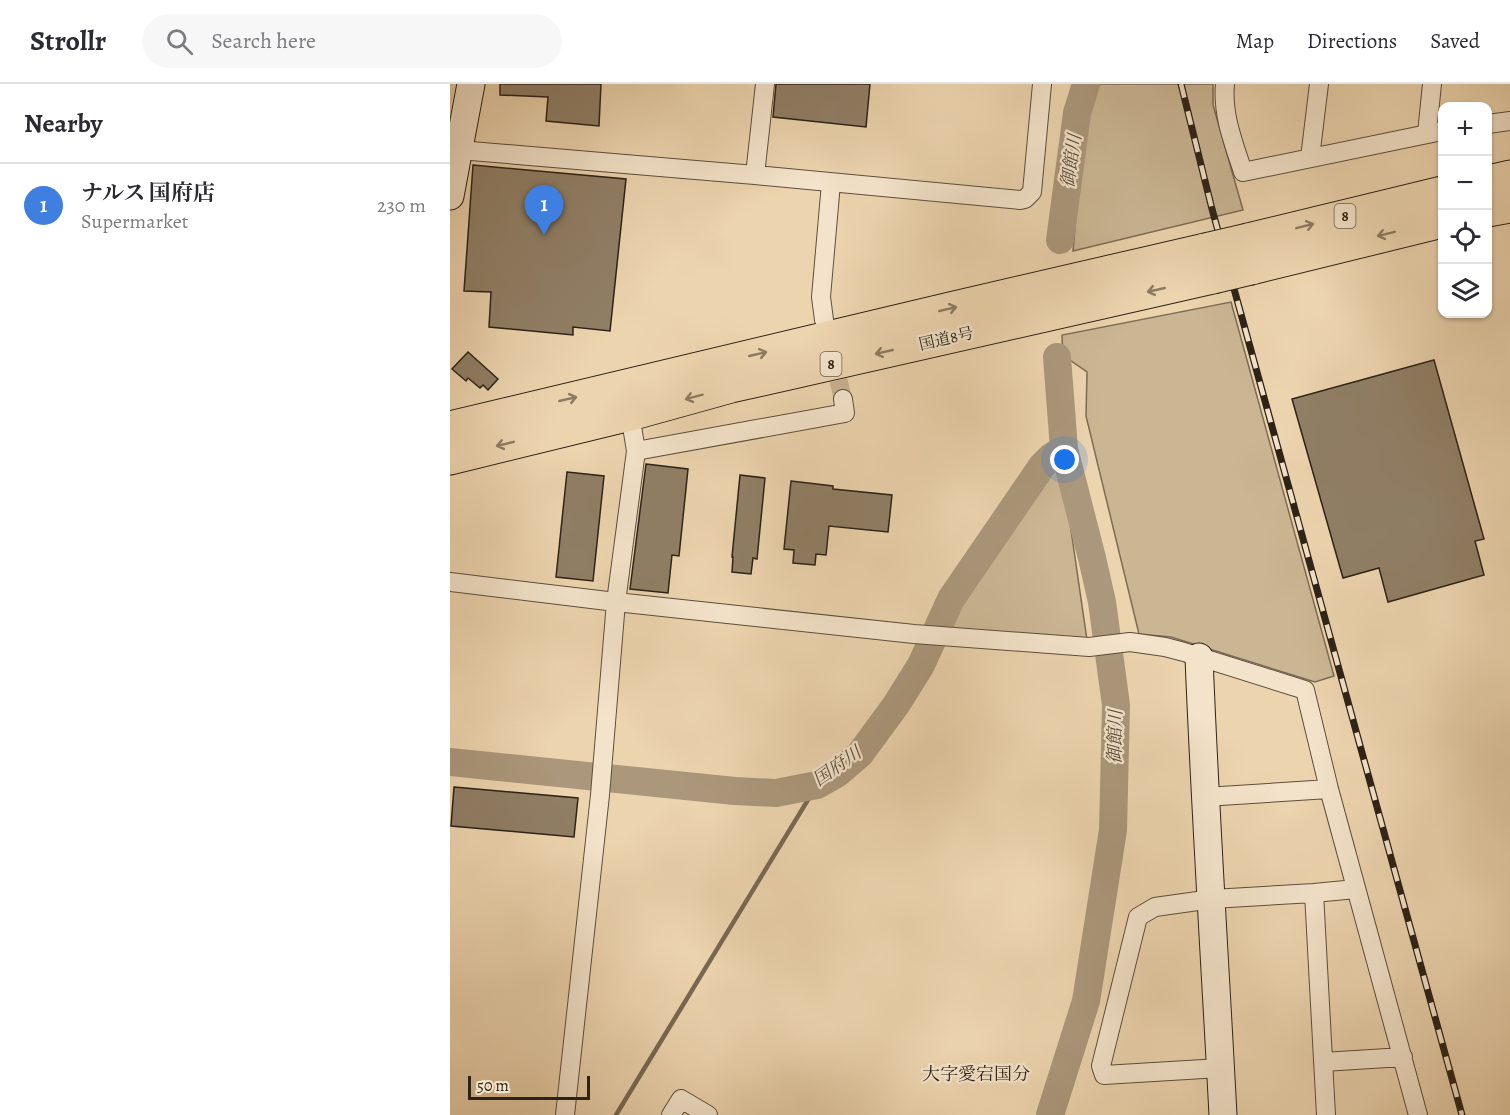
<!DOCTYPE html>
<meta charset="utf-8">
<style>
body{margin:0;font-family:Alegreya,"Noto Serif JP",serif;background:#f7f7f7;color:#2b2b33}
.controls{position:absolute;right:18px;top:18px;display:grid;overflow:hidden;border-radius:12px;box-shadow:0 2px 4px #0004}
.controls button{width:54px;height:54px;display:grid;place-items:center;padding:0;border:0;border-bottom:2px solid #e1e1e2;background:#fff;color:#2b2b33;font:30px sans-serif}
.scale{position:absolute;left:18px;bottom:15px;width:122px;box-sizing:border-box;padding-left:6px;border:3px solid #2c2217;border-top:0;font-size:16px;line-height:21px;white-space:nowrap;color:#2c2217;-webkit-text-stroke:4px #f3e3ca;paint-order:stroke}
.you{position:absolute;left:615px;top:376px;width:21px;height:21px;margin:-15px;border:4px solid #fff;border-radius:50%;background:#1a73e8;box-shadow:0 0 0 9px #1a73e833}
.badge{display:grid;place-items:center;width:39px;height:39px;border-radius:50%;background:#2563eb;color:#fff;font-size:20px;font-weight:700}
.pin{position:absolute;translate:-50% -50px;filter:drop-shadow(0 2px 3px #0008)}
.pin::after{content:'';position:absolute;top:32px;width:21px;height:18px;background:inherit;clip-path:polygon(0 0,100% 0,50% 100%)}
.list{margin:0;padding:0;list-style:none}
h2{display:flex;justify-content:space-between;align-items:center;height:78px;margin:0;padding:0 24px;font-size:26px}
h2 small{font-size:20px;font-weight:400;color:#7c7c81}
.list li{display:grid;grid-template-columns:39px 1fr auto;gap:18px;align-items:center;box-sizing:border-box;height:84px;padding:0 24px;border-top:2px solid #e1e1e2}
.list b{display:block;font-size:22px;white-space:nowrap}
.list p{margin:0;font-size:20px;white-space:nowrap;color:#7c7c81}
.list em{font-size:20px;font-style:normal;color:#7c7c81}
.icon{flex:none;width:33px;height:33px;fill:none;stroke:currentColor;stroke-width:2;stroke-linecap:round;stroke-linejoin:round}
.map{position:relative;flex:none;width:1060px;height:1031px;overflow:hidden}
header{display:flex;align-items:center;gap:36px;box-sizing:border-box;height:84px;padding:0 30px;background:#fff;border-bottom:2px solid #e1e1e2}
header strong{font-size:28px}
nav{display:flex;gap:33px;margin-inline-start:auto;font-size:21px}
.search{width:420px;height:54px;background:#f7f7f7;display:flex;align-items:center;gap:15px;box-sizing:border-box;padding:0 21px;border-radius:33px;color:#7c7c81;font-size:22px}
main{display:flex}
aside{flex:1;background:#fff}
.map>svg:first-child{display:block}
.green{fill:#cbb694;stroke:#7c6c56;stroke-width:1.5}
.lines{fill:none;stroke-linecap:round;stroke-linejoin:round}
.stream{stroke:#786853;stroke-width:4.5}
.river{stroke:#ab977b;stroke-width:28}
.building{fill:#907f66;stroke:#2c2217;stroke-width:1.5}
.street-tunnel{stroke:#c6b090;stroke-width:18;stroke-dasharray:18 9;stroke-linecap:butt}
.street-casing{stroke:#5c4e3d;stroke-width:20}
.secondary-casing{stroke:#2c2217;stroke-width:29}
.highway-casing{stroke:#2c2217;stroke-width:35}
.street{stroke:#f3e3ca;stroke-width:18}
.secondary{stroke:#f3e3ca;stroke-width:27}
.highway{stroke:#ecd4ae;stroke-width:33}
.rail-casing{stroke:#2c2217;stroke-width:7}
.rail{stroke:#f3e3ca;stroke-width:4.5;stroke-dasharray:14;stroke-linecap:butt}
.highway-bridge-casing{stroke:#2c2217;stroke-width:35;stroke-linecap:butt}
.highway-bridge{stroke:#ecd4ae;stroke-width:33}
.oneway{stroke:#8c7b62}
.labels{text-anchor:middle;stroke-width:4.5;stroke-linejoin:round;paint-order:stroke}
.shield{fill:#f3e3ca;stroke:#685c4d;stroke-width:1.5}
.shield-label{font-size:15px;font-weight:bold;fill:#2c2217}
.street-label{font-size:16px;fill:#2c2217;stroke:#f3e3ca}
.water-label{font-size:18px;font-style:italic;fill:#584b3a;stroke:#f3e3ca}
.neighbourhood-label{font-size:18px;fill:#2c2217;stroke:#f3e3ca}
</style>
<header>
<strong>Strollr</strong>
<div class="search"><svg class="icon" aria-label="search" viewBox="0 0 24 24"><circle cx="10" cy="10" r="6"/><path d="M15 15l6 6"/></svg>Search here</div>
<nav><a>Map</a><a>Directions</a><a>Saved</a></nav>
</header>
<main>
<aside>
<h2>Nearby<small></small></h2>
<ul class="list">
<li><span class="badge" style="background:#3f7fe0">1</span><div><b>ナルス 国府店</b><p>Supermarket</p></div><em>230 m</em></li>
</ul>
</aside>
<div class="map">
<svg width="1060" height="1031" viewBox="0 0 1060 1031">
<rect width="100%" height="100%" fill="#ecd4ae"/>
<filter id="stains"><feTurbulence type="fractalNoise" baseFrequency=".00333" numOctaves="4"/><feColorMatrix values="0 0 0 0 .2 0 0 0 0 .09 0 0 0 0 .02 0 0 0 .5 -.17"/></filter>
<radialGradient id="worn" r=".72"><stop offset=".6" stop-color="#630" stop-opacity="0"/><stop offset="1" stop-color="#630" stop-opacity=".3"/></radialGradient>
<path class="green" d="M650,0H763V21L793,126L623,167L631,74L642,11Z
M781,218L884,592L865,598L721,553L689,550L636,332L637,288L621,277L613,276L612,251Z
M604,385L612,389L614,398L637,556L496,544L588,397L596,388Z"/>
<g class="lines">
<path class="stream" d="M166,1031L367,701"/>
<path class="river" d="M610,156L627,29L636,0
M0,678L285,707L326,709L367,701L388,689L410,670L446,621L471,581L501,515L592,382L601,373L614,365
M600,1031L636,917L663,746L666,621L652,518L642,474L614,365L607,273"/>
</g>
<path class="building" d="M50,0H151L149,42L96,37L98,13L50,11Z
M326,0H420L416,43L323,33Z
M23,81L176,95L160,247L123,243V251L39,243L41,208L14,207Z
M18,268L48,295L38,306L33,301L30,304L18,294L16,297L2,285Z
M984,276L1034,455L1025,457L1034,491L938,518L929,484L893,494L842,315Z
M196,380L238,385L229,472L222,471L218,509L180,505Z
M117,388L154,392L143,497L106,493Z
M290,391L315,394L307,475L303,474L301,490L282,488L283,473H282Z
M341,397L383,402V405L442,411L438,448L379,442L376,471L366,470L365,481L343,479L344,466L334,465Z
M4,703L128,714L124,753L1,742Z"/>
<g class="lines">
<path class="street-tunnel" d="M382,270L393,315"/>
<defs>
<path id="street" d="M775,0C772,31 784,60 793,88L992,47
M1038,40L1060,37
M977,49L982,0
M9,66L305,91L570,116L575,115L582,108L592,0
M860,74L869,0
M305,91L315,0
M374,236L371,213L381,99
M186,367L395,329L393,315
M0,498L166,518L464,550L639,563L680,558L715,563L734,568L855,606L879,705L968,1031
M755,713L879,705
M864,809L876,1031
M873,978L953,973
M770,984L654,991L651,982L688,833L705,823L762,815L864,809L906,805
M115,1031L150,711L166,518L186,367L180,330
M221,1031L231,1015L258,1031"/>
<path id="secondary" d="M0,112L21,0
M749,573C755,726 765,878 773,1031"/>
<path id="highway" d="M1038,98L1060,93
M1038,126L1060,122
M798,156L992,109
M801,184L992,137
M0,344L500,225L755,166
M0,374L180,330L281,302L763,193"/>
</defs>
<use href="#street" class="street-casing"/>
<use href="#secondary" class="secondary-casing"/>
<use href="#highway" class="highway-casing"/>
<use href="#street" class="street"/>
<use href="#secondary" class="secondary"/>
<use href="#highway" class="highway"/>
<defs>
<path id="rail" d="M731,0L762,125L1012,1031"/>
</defs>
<use href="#rail" class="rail-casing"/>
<use href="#rail" class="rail"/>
<defs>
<path id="highway-bridge" d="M755,166L798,156
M763,193L801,184"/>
</defs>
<use href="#highway-bridge" class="highway-bridge-casing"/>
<use href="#highway-bridge" class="highway-bridge"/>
</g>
<defs><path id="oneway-shaft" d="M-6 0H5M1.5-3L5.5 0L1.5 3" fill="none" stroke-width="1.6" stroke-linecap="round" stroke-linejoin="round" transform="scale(1.5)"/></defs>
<g class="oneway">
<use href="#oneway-shaft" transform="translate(855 142) rotate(-14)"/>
<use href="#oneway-shaft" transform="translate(936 150) rotate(166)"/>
<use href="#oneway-shaft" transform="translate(706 206) rotate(167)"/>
<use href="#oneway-shaft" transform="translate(498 225) rotate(-13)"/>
<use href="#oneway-shaft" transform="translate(434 268) rotate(167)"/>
<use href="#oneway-shaft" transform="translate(308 270) rotate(-13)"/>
<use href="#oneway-shaft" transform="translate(244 313) rotate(165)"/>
<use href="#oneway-shaft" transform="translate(118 315) rotate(-13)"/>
<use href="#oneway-shaft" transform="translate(55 360) rotate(166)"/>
</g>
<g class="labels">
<g class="shield">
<rect x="884.5" y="120" width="21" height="24" rx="4.5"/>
<rect x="370.5" y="268" width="21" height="24" rx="4.5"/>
</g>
<g class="shield-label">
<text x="895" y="137">8</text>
<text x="381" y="285">8</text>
</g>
<g class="street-label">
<text transform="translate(496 254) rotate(-13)" y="6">国道8号</text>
</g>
<g class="water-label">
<text transform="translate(621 77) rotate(-82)" y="6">御館川</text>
<text transform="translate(665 653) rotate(-89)" y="6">御館川</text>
<text transform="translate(387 682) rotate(-35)" y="6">国府川</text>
</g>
<g class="neighbourhood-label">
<text x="526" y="996">大字愛宕国分</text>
</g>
</g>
<rect width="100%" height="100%" filter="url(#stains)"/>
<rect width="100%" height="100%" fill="url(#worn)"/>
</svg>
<div class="controls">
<button>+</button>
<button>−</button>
<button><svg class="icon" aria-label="locate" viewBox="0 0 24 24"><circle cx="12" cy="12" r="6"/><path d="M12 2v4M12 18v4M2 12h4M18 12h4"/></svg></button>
<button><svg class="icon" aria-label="layers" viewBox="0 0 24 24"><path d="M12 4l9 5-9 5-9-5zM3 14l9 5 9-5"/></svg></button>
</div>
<div class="scale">50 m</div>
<div class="you"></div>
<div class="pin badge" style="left:94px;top:151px;background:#3f7fe0">1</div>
</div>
</main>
